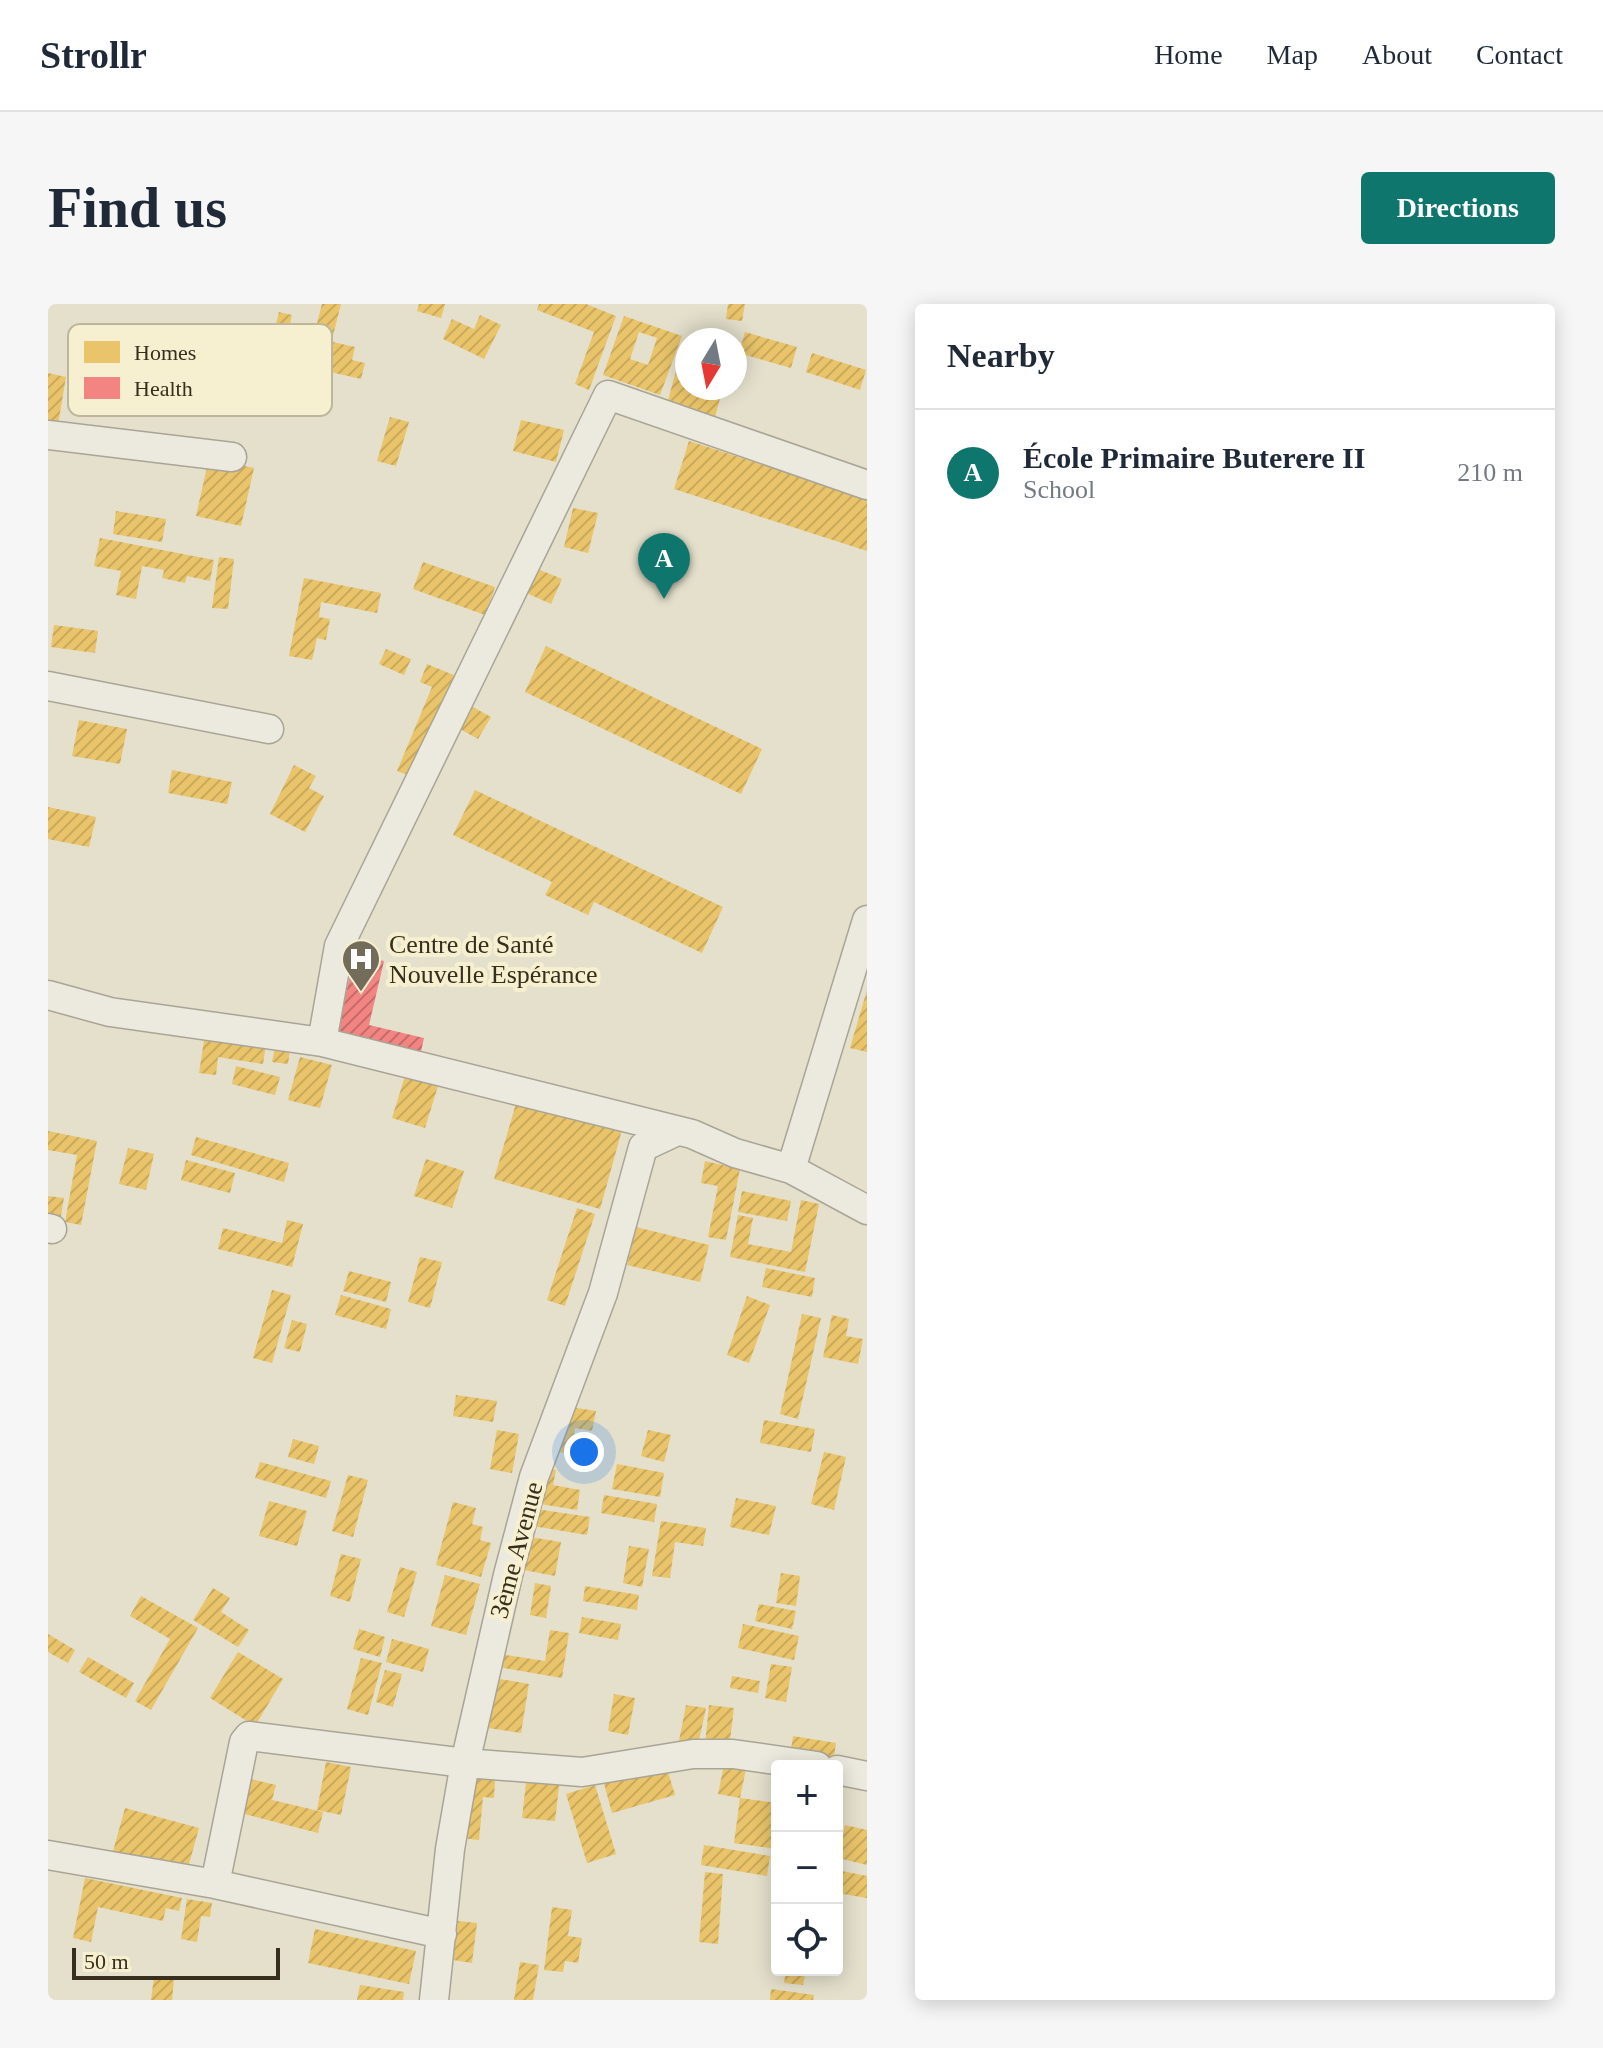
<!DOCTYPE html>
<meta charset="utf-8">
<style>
body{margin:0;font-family:"Times New Roman",serif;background:#f6f6f7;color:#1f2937}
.controls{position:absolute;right:24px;bottom:24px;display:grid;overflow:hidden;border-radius:8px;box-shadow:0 4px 20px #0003}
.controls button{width:72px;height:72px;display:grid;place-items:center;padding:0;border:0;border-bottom:2px solid #e0e1e3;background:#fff;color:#1f2937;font:40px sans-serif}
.compass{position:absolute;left:627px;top:24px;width:72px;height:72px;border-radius:50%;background:#fff;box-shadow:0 4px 20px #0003;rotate:190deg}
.scale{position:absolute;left:24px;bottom:20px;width:208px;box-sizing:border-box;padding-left:8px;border:4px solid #382e1d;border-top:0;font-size:22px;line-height:28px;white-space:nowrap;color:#382e1d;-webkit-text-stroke:6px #f6f0d1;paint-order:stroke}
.you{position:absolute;left:536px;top:1148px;width:28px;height:28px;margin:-20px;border:6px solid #fff;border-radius:50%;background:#1a73e8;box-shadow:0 0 0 12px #1a73e833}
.badge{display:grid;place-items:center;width:52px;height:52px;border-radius:50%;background:#0f766e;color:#fff;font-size:26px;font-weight:700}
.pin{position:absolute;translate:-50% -66px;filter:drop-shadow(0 2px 4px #0008)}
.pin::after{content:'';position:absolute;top:42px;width:28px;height:24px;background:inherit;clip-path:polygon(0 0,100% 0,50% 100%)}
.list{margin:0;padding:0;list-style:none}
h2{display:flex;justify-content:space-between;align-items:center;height:104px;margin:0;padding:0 32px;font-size:34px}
h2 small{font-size:26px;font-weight:400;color:#747a83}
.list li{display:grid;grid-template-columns:52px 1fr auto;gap:24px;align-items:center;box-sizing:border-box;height:128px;padding:0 32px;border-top:2px solid #e0e1e3}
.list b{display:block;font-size:30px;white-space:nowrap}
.list p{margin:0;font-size:26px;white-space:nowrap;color:#747a83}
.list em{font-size:26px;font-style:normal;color:#747a83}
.icon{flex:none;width:44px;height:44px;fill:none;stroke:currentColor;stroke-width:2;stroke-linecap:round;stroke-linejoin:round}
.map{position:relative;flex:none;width:819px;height:1696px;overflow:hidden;border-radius:8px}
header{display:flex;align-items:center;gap:48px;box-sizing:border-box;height:112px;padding:0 40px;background:#fff;border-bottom:2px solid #e0e1e3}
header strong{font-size:38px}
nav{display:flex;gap:44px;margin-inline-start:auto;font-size:28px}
.intro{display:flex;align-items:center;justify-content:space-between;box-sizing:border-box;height:192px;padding:0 48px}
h1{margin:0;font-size:56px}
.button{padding:20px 36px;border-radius:8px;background:#0f766e;color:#fff;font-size:28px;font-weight:700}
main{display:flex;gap:48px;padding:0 48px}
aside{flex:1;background:#fff;border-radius:8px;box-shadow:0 4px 20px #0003}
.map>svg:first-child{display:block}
.homes{fill:url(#homes-hatch);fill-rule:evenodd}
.health{fill:url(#health-hatch)}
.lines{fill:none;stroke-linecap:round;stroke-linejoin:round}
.minor-casing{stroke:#a9a596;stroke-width:31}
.minor{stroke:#ece9de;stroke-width:28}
.labels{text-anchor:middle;stroke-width:8;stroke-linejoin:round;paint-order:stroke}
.poi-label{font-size:26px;fill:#382e1d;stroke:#f6f0d1;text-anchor:start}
.street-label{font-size:26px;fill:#382e1d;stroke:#f6f0d1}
.key{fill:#f6f0d1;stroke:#bdb69b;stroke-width:2}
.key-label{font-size:22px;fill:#382e1d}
</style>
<header>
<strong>Strollr</strong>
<nav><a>Home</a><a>Map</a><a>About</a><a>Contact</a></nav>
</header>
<div class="intro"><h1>Find us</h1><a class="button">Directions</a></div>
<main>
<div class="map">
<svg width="819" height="1696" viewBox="0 0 819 1696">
<defs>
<pattern id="homes-hatch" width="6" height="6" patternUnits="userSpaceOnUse" patternTransform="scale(2)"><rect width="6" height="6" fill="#e9c46a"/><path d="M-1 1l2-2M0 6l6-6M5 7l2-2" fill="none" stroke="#c9a95b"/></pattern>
<pattern id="health-hatch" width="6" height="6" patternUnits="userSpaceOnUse" patternTransform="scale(2)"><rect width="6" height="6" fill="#f28482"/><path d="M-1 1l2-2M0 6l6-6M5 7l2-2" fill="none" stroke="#c56c6a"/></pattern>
</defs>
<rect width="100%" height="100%" fill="#e4e0cc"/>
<path class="homes" d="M274,0H293L281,47L263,42Z
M371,0H397L393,14L369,7Z
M491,0H538L568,12L541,86L527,80L546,28L489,6Z
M680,0H697L694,17L678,15Z
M231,8L244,11L239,34L262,39L260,47L272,50L265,79L224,70L227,57L219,55Z
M432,11L453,21L436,55L395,35L404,15L426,25Z
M576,12L634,32L612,91L555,71ZM591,28L609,34L600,61L582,55Z
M697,28L749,43L743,64L691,49Z
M285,38L307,43L304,56L317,59L313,75L278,67Z
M764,49L818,66L812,86L758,68Z
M631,56L639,58V84H675L667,113L619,100Z
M0,69L18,73L10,121L0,119Z
M342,113L361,118L348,162L329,157Z
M473,116L516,126L508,158L465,147Z
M641,137L819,194V247L626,185Z
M161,154L206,164L193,222L148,212Z
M525,204L550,209L540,249L516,243Z
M68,207L118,215L114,238L65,230Z
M52,234L166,256L162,277L139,272L137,279L114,274L116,266L94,262L88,295L68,291L73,267L46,262Z
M171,253L186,255L180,305L164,304Z
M375,258L447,283L437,311L365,285Z
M485,263L514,275L503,300L474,287Z
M256,274L333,289L329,309L273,298L271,313L282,315L278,336L269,334L264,356L241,352Z
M6,321L50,327L47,349L3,343Z
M498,342L714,445L693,490L477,388Z
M338,345L363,355L356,371L331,360Z
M379,360L408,372L365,473L349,467L384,383L372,378Z
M425,403L443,413L430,435L412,425Z
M31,416L79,425L72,460L24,452Z
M246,461L268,472L261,484L276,492L257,528L222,510Z
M124,466L184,478L179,500L120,489Z
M427,486L675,603L654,649L546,598L540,611L497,591L504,578L405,531Z
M0,503L48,513L41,543L0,535Z
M819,686V748L802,744Z
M157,730L218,740L215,760L170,753L168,771L151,769Z
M227,743L242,746L240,760L224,758Z
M252,753L284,761L272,804L240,796Z
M188,762L232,773L227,791L184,780Z
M357,772L390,782L377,824L344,814Z
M469,796L574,826L552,905L446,875Z
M0,827L49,837L33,921L17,918L29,851L0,846Z
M148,833L241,859L236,878L143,851Z
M80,844L106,850L98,886L71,880Z
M378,855L416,867L404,904L366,892Z
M138,856L187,869L182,889L133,876Z
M657,857L692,865L678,936L660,933L670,882L653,879Z
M694,887L743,897L739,917L690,908Z
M0,892L16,894L12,917L0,914Z
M753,896L771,900L757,968L682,953L690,911L705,914L700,940L743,948Z
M529,904L547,910L517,1002L499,996Z
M239,916L255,920L244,963L170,945L175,924L234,939Z
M588,923L661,941L652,978L579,961Z
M372,953L394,958L382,1004L360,998Z
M718,964L767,974L764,993L714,983Z
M301,967L343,978L338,998L295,987Z
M224,986L243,991L224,1059L205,1054Z
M293,991L343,1005L338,1025L287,1011Z
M699,992L722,1001L701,1059L679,1051Z
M754,1010L773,1014L750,1115L732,1110Z
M784,1011L801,1015L798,1032L815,1035L810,1060L775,1053Z
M244,1016L259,1020L252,1048L236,1044Z
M408,1091L449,1097L445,1118L405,1112Z
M516,1102L548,1107L544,1127L527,1124L523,1150L509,1148Z
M716,1116L767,1125L763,1148L712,1139Z
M449,1126L471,1130L464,1169L442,1165Z
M600,1126L623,1131L616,1158L593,1152Z
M245,1135L271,1142L266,1160L240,1153Z
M776,1148L798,1153L786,1206L763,1200Z
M212,1158L283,1177L278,1194L207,1174Z
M569,1160L616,1169L612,1193L564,1185Z
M493,1164L508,1166L505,1181L532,1186L529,1206L486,1199Z
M300,1171L320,1176L305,1233L284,1227Z
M556,1191L609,1200L606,1218L553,1209Z
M688,1194L728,1202L721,1231L682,1223Z
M221,1197L259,1207L249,1242L211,1232Z
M405,1198L428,1204L424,1220L435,1223L432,1236L443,1239L433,1273L388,1261Z
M488,1205L542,1213L539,1231L485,1222Z
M613,1217L658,1224L655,1242L627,1238L622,1274L604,1272Z
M482,1233L513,1238L507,1272L476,1266Z
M581,1242L601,1245L594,1283L575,1279Z
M293,1250L313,1255L302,1298L282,1292Z
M352,1263L369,1268L356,1313L339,1308Z
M733,1269L752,1272L748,1302L728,1299Z
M397,1271L432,1280L418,1331L383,1322Z
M487,1279L503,1282L498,1314L482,1311Z
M537,1282L591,1291L589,1306L535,1297Z
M165,1284L182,1294L173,1308L201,1326L190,1343L145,1316Z
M93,1292L150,1324L103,1406L87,1397L122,1335L82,1312Z
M711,1300L748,1307L744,1325L707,1317Z
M534,1313L573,1320L570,1336L531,1329Z
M695,1320L751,1332L746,1356L690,1344Z
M311,1325L337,1333L332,1353L305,1345Z
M502,1326L521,1329L514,1374L450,1363L451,1350L497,1357Z
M0,1330L27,1346L20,1359L0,1348Z
M344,1335L381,1345L375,1368L338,1358Z
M190,1348L235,1375L207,1422L162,1394Z
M40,1353L86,1379L78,1394L31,1368Z
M313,1354L334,1359L320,1411L299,1405Z
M723,1360L744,1363L738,1398L717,1394Z
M337,1366L354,1370L345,1403L328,1398Z
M684,1372L712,1377L710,1389L682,1384Z
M441,1373L481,1380L473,1429L433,1423Z
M566,1390L587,1394L580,1431L560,1427Z
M638,1401L658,1404L649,1446L630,1442Z
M661,1401L686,1404L681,1444L657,1441Z
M745,1432L788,1439L785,1459L742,1453Z
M677,1456L699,1460L692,1494L729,1499V1545L686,1539L692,1494L670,1490Z
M278,1458L303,1463L293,1511L269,1506Z
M617,1458L627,1491L564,1509L555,1476Z
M479,1470L512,1474L507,1517L474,1514Z
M198,1474L228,1481L224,1496L275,1508L270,1529L189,1508Z
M417,1474L447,1476L446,1494L435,1493L431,1536L413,1534Z
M547,1481L568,1550L539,1559L518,1490Z
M77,1504L151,1524L138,1571L64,1551Z
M797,1521L819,1526V1561L790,1554Z
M656,1541L722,1552L719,1572L653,1561Z
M789,1566L819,1572V1594L789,1589Z
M657,1568L675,1570L670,1640L651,1638Z
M37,1574L134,1594L131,1607L118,1604L115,1617L50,1603L43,1638L25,1634Z
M139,1595L164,1599L162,1613L153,1612L149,1638L133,1635Z
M504,1603L524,1606L520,1632L534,1634L530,1659L517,1657L515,1668L496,1666Z
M410,1617L429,1619L424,1659L405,1656Z
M267,1625L368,1647L361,1680L260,1659Z
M472,1658L491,1661L485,1696H466Z
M738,1666H758L755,1681L736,1679Z
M106,1673L126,1675L124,1696H103Z
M312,1681L356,1688L355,1696H309Z
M723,1685L766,1691L765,1696H722Z"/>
<path class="health" d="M307,650L336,657L321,721L376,734L372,752L288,732Z"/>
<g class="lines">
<defs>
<path id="minor" d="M0,131L184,153
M0,382L221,425
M0,691L62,708L274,738L644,830L687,849L743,865L819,906
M274,738L291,642L560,91L819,181
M743,865L819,616
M0,924L4,925
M789,1466L819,1472
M0,1551L167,1580L394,1630
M167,1580L196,1438L201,1432L417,1459L534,1468L645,1450H685L769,1462
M386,1696L402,1545L417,1459L460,1271L486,1173L555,989L595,843L627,828"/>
</defs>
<use href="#minor" class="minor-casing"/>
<use href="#minor" class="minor"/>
</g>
<defs>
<symbol id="hospital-pin" viewBox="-11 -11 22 30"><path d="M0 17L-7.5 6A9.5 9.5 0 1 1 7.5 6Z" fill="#746c5a" stroke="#f6f0d1"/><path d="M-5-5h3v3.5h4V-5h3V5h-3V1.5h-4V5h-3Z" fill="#fff"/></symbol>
</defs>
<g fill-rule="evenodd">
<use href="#hospital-pin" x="291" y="633" width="44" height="60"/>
</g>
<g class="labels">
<g class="poi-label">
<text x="341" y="649">Centre de Santé<tspan x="341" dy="30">Nouvelle Espérance</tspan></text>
</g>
<g class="street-label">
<text transform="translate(468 1246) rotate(-75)" y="9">3ème Avenue</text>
</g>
</g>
<rect x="20" y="20" width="264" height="92" rx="12" class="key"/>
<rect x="36" y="37" width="36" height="22" fill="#e9c46a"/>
<rect x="36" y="73" width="36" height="22" fill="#f28482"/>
<g class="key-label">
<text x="86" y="56">Homes</text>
<text x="86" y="92">Health</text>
</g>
</svg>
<div class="controls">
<button>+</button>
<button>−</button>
<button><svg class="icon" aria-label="locate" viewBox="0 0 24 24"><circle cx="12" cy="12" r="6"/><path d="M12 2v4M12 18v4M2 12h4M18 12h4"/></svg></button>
</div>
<svg class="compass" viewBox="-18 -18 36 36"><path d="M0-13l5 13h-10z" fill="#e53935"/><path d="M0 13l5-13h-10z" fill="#747a83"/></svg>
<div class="scale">50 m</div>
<div class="you"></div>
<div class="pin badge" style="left:616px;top:295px">A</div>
</div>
<aside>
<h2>Nearby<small></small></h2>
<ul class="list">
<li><span class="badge">A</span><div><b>École Primaire Buterere II</b><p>School</p></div><em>210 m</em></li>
</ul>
</aside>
</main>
